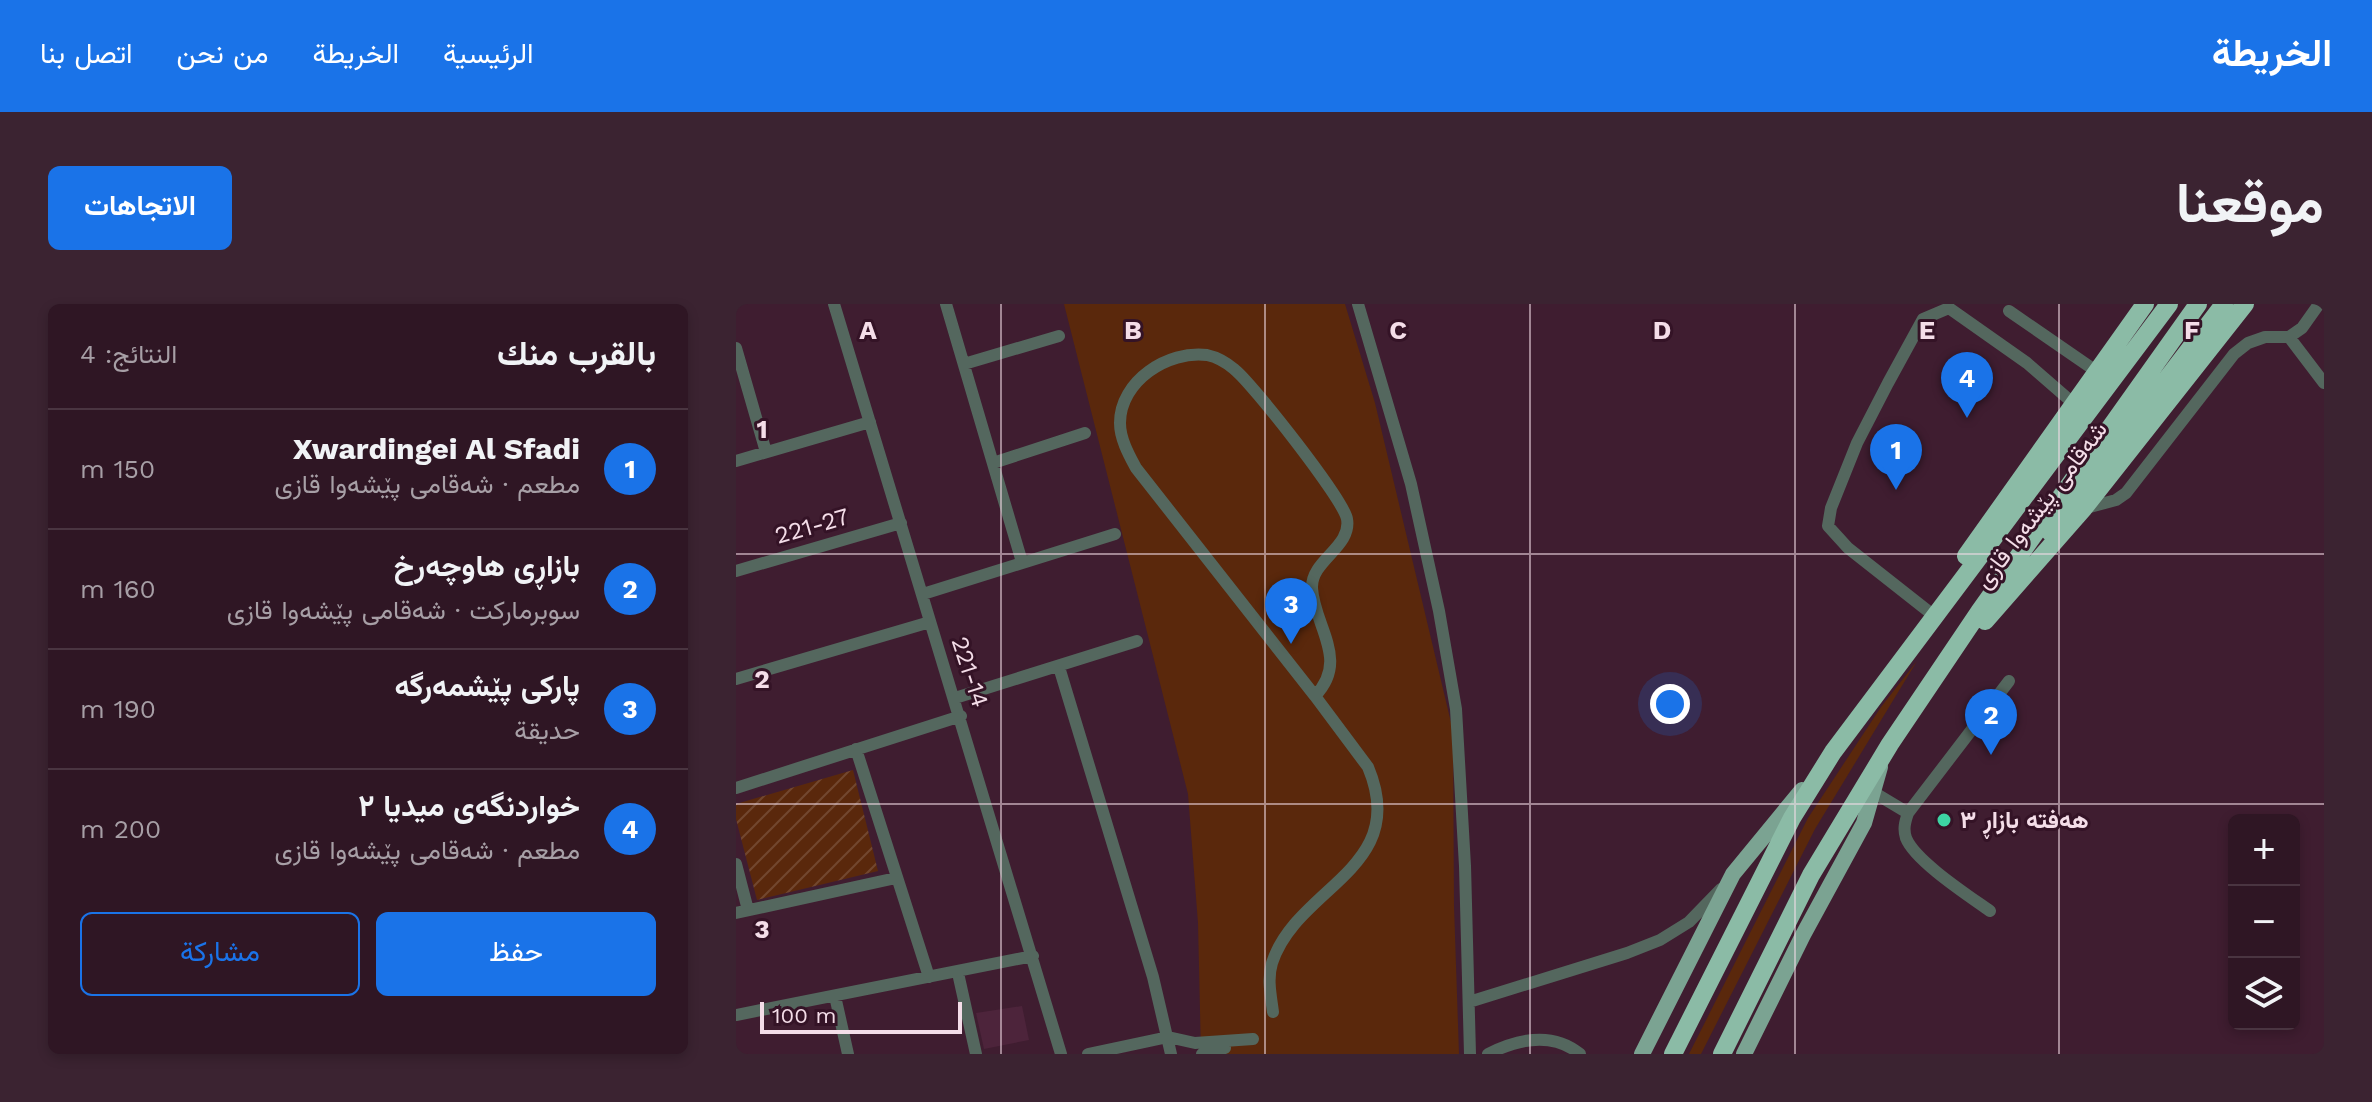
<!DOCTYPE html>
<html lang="ar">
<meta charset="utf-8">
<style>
body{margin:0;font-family:"Work Sans",Vazirmatn,sans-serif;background:#3b2331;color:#f1f3f6;direction:rtl}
.controls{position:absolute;right:24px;bottom:24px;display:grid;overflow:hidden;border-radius:12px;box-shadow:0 4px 12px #0003}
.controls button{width:72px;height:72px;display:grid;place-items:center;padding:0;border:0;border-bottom:2px solid #4a3541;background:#2f1624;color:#f1f3f6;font:40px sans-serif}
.scale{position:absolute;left:24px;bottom:20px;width:202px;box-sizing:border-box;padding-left:8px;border:4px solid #f4dde8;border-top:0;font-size:22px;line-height:28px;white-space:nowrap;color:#f4dde8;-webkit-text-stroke:6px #341326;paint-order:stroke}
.you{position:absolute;left:934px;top:400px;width:28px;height:28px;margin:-20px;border:6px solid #fff;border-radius:50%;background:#1a73e8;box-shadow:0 0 0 12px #1a73e833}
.badge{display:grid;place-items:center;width:52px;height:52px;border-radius:50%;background:#1a73e8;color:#fff;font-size:26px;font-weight:700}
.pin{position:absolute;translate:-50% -66px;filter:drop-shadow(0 2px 4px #0008)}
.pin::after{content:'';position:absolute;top:42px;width:28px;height:24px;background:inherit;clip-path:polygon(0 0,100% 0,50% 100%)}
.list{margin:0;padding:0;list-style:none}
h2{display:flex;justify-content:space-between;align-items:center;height:104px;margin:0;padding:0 32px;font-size:34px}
h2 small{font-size:26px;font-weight:400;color:#a79fa6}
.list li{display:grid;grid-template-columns:52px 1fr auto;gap:24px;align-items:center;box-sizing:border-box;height:120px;padding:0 32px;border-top:2px solid #4a3541}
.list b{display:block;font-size:30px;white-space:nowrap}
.list p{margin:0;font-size:26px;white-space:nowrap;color:#a79fa6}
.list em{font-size:26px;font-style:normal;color:#a79fa6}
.actions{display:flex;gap:16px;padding:24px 32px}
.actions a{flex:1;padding:18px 0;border:2px solid #1a73e8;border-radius:12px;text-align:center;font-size:28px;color:#1a73e8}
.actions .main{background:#1a73e8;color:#fff}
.icon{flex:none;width:44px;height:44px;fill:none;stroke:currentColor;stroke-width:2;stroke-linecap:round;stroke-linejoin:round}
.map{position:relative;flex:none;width:1588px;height:750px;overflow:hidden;direction:ltr;border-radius:12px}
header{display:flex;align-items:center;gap:48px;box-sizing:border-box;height:112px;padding:0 40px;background:#1a73e8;color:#fff}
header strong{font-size:38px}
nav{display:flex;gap:44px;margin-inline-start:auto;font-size:28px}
.intro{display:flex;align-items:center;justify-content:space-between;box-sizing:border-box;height:192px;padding:0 48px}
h1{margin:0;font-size:56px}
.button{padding:20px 36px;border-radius:12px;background:#1a73e8;color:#fff;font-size:28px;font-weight:700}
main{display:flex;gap:48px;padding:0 48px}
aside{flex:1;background:#2f1624;border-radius:12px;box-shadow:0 4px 12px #0003}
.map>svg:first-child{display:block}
.built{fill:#4d243b}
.green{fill:#5a280c}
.garden{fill:url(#garden-furrows)}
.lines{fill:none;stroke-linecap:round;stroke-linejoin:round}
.minor{stroke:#54675e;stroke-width:12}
.major{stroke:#7ba392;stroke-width:16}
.highway{stroke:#8bbba6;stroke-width:18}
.grid{fill:none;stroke:#f4dde8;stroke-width:2;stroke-opacity:0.55}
.poi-dot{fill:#3dd4a3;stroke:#341326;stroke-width:3}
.labels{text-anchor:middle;stroke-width:6;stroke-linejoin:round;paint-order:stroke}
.street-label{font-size:24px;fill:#f4dde8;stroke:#341326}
.poi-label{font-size:24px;font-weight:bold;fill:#f4dde8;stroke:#341326;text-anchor:start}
.grid-label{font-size:26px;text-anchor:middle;font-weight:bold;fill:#f4dde8;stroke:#341326;stroke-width:6;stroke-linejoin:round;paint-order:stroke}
</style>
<header>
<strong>الخريطة</strong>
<nav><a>الرئيسية</a><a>الخريطة</a><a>من نحن</a><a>اتصل بنا</a></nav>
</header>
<div class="intro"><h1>موقعنا</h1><a class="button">الاتجاهات</a></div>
<main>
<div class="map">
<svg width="1588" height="750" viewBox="0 0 1588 750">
<defs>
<pattern id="garden-furrows" width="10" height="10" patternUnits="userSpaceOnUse" patternTransform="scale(2)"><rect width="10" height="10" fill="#5a280c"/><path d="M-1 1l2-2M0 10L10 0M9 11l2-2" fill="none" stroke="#72472f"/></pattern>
</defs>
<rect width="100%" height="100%" fill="#3f1d30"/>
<path class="built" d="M286,702L293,736L248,745L240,709Z"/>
<path class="green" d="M328,0H609L639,99L717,427L718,602L723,750H465L462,619L452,490Z
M1181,357L1079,525L965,750H953L1072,514L1145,403Z"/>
<path class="garden" d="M117,466L142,567L21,596L0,515V500Z"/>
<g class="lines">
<path class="minor" d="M98,0L325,750
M210,0L286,258
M622,0L675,180L703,307L720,405L729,562L734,750
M1273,7L1360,67
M1553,33L1588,79
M0,44L30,148
M228,60L323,32
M0,157L134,118
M257,159L349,129
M1350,204L1380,196L1390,189L1498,50L1512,39L1529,33H1553L1566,24L1583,0
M0,267L165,219
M187,290L379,230
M1192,307L1112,244L1092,222L1095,204L1121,139L1152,79L1187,15L1213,4L1291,59L1337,99
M323,363L417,673L435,750
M0,375L194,318
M219,394L401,337
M120,445L193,673
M0,484L225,412
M1137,488L1172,509
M0,560L12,606
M1254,607C1233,592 1179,557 1170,534C1167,525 1169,518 1172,509L1273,377
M0,609L160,574
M222,669L240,750
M99,692L112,750
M733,698L891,649L924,636L953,618L985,585
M537,708C535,692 531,675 536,659C561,582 675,565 632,463L579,392C614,356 578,322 576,284C575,256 616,243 611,215C608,196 516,79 498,65C491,59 480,53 471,51C432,46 384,77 384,119C384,135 393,151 400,164L579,392
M0,711L297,652
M352,750L432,733L459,739L517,735
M466,750L489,744
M752,750C782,735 816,727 844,750"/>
<path class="major" d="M906,750L997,570L1066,486
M1008,750L1067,631L1128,519L1144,463"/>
<path class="highway" d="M1314,228L1488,0
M1230,252L1409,0
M1249,317L1348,204L1509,0
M937,750L1056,514L1097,448L1433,0
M986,750L1075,571L1154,440L1243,308L1462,0"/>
</g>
<path class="grid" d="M265,0V750M529,0V750M794,0V750M1059,0V750M1323,0V750M0,250H1588M0,500H1588"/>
<circle class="poi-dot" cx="1208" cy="516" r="8"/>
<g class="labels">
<g class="street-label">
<text transform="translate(1305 201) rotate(-53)" y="8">شەقامی پێشەوا قازی</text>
<text transform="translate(76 222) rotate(-16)" y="8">221-27</text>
<text transform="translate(234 368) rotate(72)" y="8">221-14</text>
</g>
<g class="poi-label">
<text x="1224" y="524">هەفتە بازاڕ ٣</text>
</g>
</g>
<g class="grid-label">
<text x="132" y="35">A</text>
<text x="397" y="35">B</text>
<text x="662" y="35">C</text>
<text x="926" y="35">D</text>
<text x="1191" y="35">E</text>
<text x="1456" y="35">F</text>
<text x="26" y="134">1</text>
<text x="26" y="384">2</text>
<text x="26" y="634">3</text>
</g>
</svg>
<div class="controls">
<button>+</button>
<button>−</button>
<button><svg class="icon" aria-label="layers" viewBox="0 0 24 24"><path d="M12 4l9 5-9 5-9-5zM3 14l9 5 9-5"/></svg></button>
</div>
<div class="scale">100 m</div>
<div class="you"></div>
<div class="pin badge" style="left:1160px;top:186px">1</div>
<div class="pin badge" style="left:1255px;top:451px">2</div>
<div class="pin badge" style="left:555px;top:340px">3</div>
<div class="pin badge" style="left:1231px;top:114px">4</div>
</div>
<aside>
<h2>بالقرب منك<small>النتائج: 4</small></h2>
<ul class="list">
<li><span class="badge">1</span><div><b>Xwardingei Al Sfadi</b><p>مطعم · شەقامی پێشەوا قازی</p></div><em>150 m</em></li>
<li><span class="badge">2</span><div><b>بازاڕی هاوچەرخ</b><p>سوبرماركت · شەقامی پێشەوا قازی</p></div><em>160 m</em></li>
<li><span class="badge">3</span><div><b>پارکی پێشمەرگە</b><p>حديقة</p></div><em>190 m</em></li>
<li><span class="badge">4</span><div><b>خواردنگەی میدیا ٢</b><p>مطعم · شەقامی پێشەوا قازی</p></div><em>200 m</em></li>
</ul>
<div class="actions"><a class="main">حفظ</a><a>مشاركة</a></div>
</aside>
</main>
